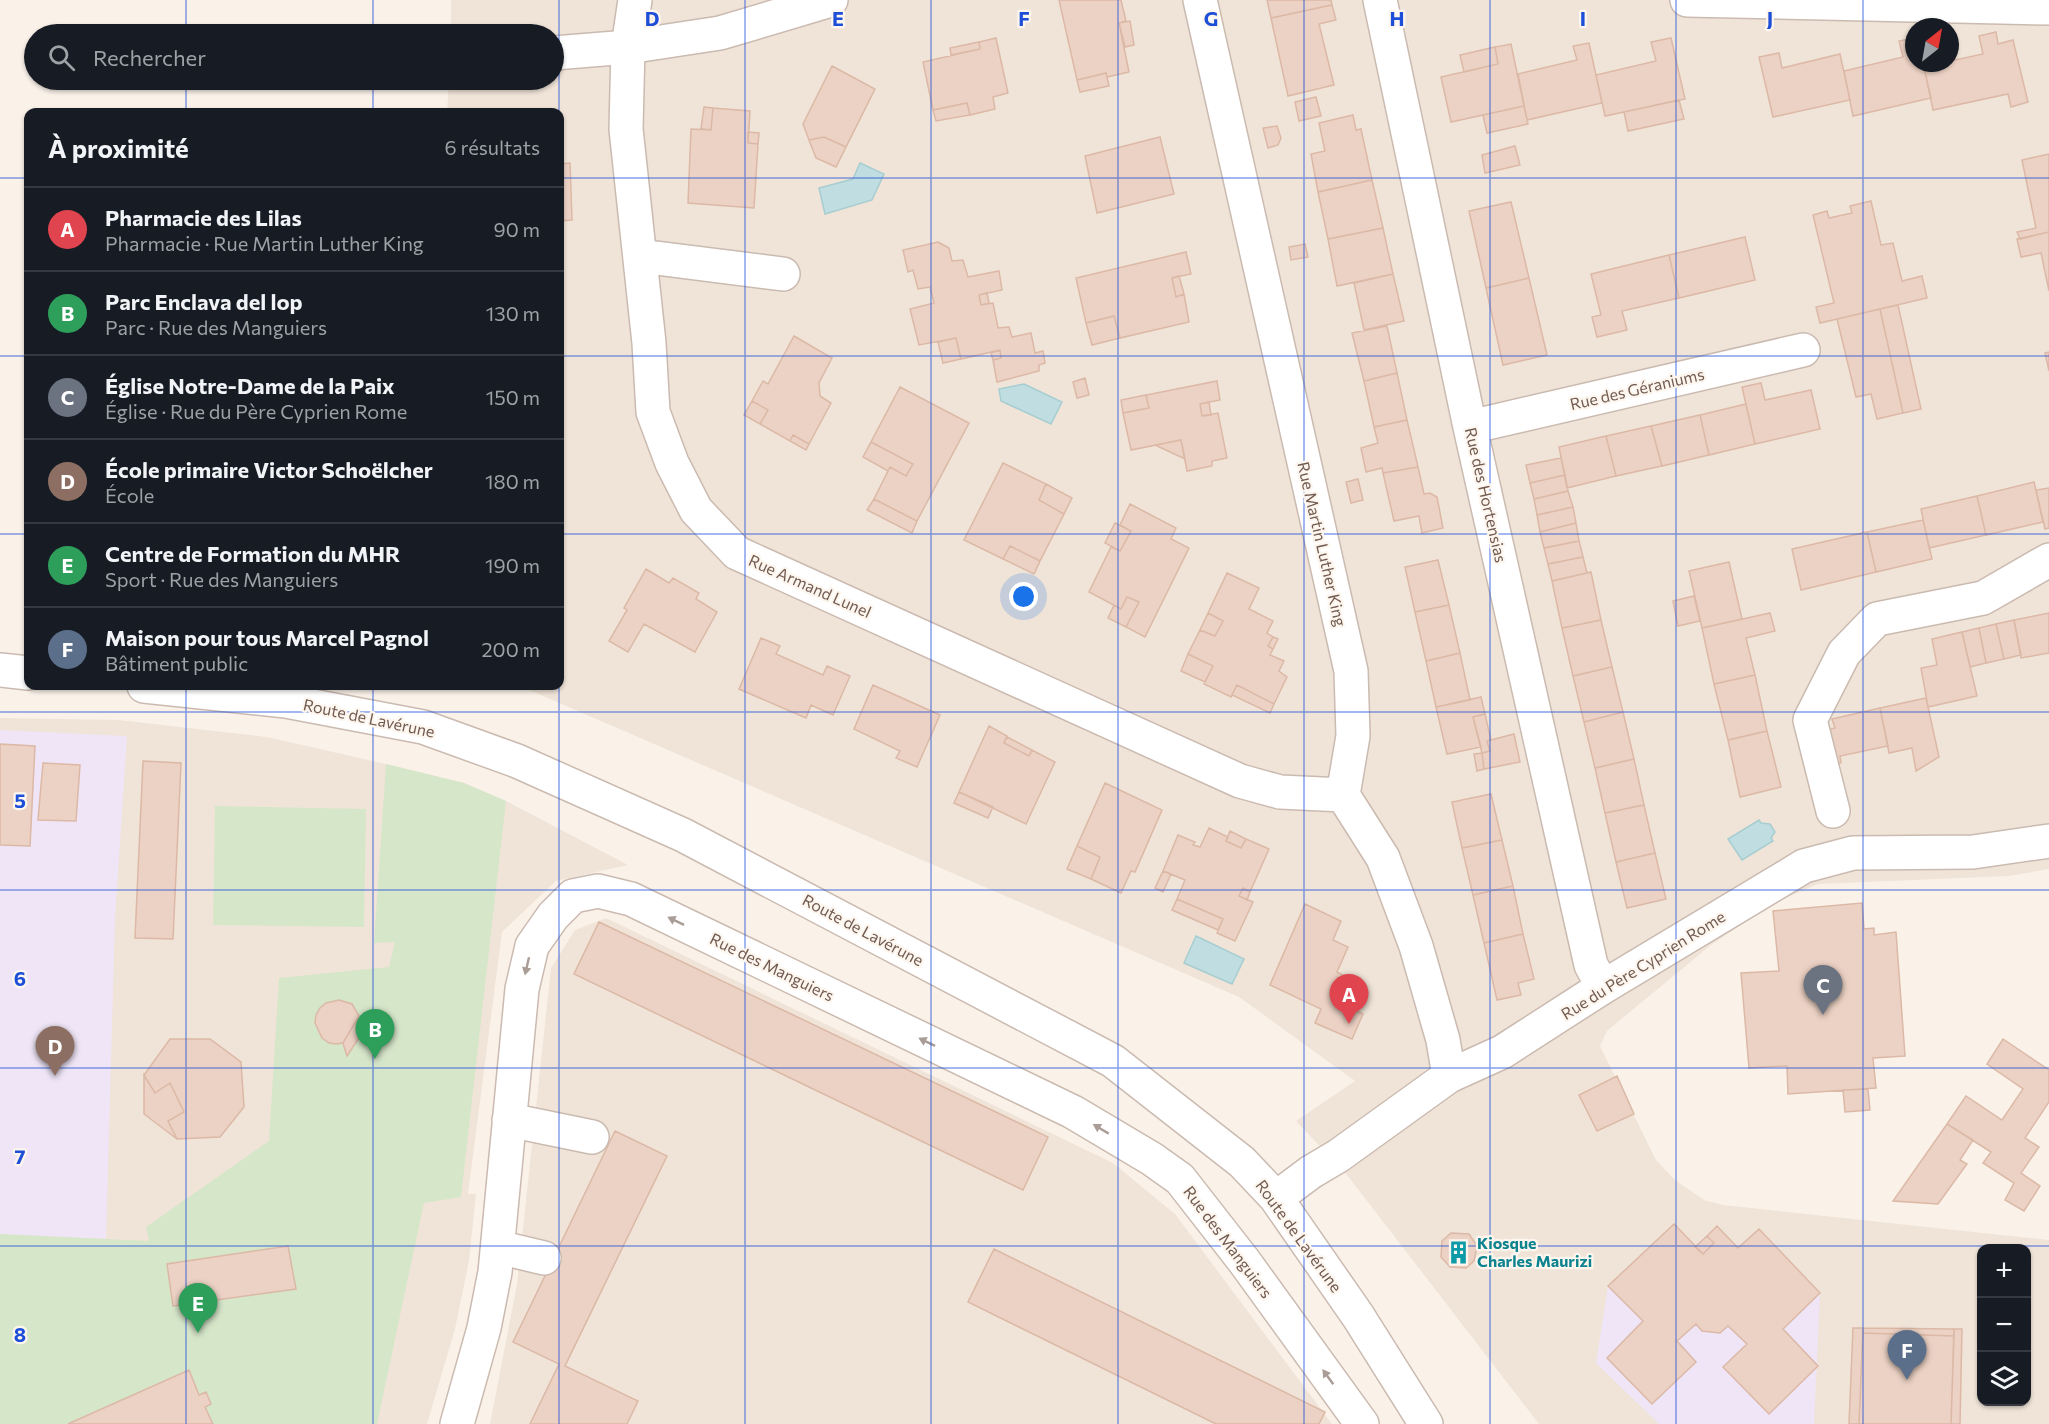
<!DOCTYPE html>
<html lang="fr">
<meta charset="utf-8">
<style>
body{margin:0;font-family:Commissioner,sans-serif;background:#242831;color:#f1f3f6}
.controls{position:absolute;right:18px;bottom:18px;display:grid;overflow:hidden;border-radius:12px;box-shadow:0 2px 4px #0004}
.controls button{width:54px;height:54px;display:grid;place-items:center;padding:0;border:0;border-bottom:2px solid #363941;background:#171b24;color:#f1f3f6;font:30px sans-serif}
.compass{position:absolute;left:1905px;top:18px;width:54px;height:54px;border-radius:50%;background:#171b24;box-shadow:0 2px 4px #0004;rotate:31deg}
.you{position:absolute;left:1024px;top:597px;width:21px;height:21px;margin:-15px;border:4px solid #fff;border-radius:50%;background:#1a73e8;box-shadow:0 0 0 9px #1a73e833}
.badge{display:grid;place-items:center;width:39px;height:39px;border-radius:50%;background:#1a73e8;color:#fff;font-size:20px;font-weight:700}
.pin{position:absolute;translate:-50% -50px;filter:drop-shadow(0 2px 3px #0008)}
.pin::after{content:'';position:absolute;top:32px;width:21px;height:18px;background:inherit;clip-path:polygon(0 0,100% 0,50% 100%)}
.list{margin:0;padding:0;list-style:none}
h2{display:flex;justify-content:space-between;align-items:center;height:78px;margin:0;padding:0 24px;font-size:26px}
h2 small{font-size:20px;font-weight:400;color:#9ea1a6}
.list li{display:grid;grid-template-columns:39px 1fr auto;gap:18px;align-items:center;box-sizing:border-box;height:84px;padding:0 24px;border-top:2px solid #363941}
.list b{display:block;font-size:22px;white-space:nowrap}
.list p{margin:0;font-size:20px;white-space:nowrap;color:#9ea1a6}
.list em{font-size:20px;font-style:normal;color:#9ea1a6}
.icon{flex:none;width:33px;height:33px;fill:none;stroke:currentColor;stroke-width:2;stroke-linecap:round;stroke-linejoin:round}
.map{position:relative;flex:none;width:2049px;height:1424px;overflow:hidden}
.search{position:absolute;background:#171b24;box-shadow:0 2px 4px #0004;left:24px;top:24px;width:540px;height:66px;display:flex;align-items:center;gap:15px;box-sizing:border-box;padding:0 21px;border-radius:33px;color:#9ea1a6;font-size:22px}
.panel{position:absolute;background:#171b24;box-shadow:0 2px 4px #0004;left:24px;top:108px;width:540px;height:582px;border-radius:12px}
.map>svg:first-child{display:block}
.residential{fill:#f0e4d8;fill-rule:evenodd}
.education{fill:#efe5f6}
.green{fill:#d6e6c9}
.water{fill:#c0dee1;stroke:#a7cdd1;stroke-width:1.5}
.building{fill:#ecd2c4;stroke:#dcb8a6;stroke-width:1.5}
.lines{fill:none;stroke-linecap:round;stroke-linejoin:round}
.minor-casing{stroke:#cbbab0;stroke-width:36}
.minor{stroke:#fff;stroke-width:33}
.oneway{fill:#aa9c96}
.grid{fill:none;stroke:#1d4ed8;stroke-width:1.5;stroke-opacity:0.55}
.labels{text-anchor:middle;stroke-width:4.5;stroke-linejoin:round;paint-order:stroke}
.street-label{font-size:16px;fill:#715a50;stroke:#fdf6ef}
.culture-label{font-size:16px;font-weight:bold;fill:#0d838f;stroke:#fdf6ef;text-anchor:start}
.grid-label{font-size:20px;text-anchor:middle;font-weight:bold;fill:#1d4ed8;stroke:#fdf6ef;stroke-width:4.5;stroke-linejoin:round;paint-order:stroke}
</style>
<div class="map">
<svg width="2049" height="1424" viewBox="0 0 2049 1424">
<rect width="100%" height="100%" fill="#faf2e9"/>
<path class="residential" d="M451,0H2049V869L2009,876L1818,884L1774,903L1711,945L1607,1031L1600,1046L1656,1160L1675,1180L1704,1200L1723,1205L2049,1240V1424H1539L1347,1175L1296,1121L1355,1081L1239,997L520,686H560V112H447L449,80H554V34H451ZM1914,27H1950V63H1914ZM1982,1248H2026V1402H1982Z
M0,718L119,720L267,737L386,764L464,783L506,801L628,865L556,881L502,932L468,1194H476L469,1261L455,1329L427,1424H0Z
M606,918L1113,1163L1175,1214L1332,1424H490L517,1284L551,968L575,930Z"/>
<path class="education" d="M0,730L127,736L115,919L106,1239L0,1234Z
M1674,1224L1695,1246L1717,1226L1738,1248L1759,1229L1820,1293L1814,1424H1659L1596,1363L1608,1286Z"/>
<path class="green" d="M386,764L464,783L506,801L461,1197L424,1203L377,1424H0V1234L149,1241L146,1227L269,1141L279,978L389,967L395,942L374,943Z
M215,806L366,809L364,927L213,925Z"/>
<path class="water" d="M860,163L884,174L872,200L825,214L819,188L853,179Z
M1024,384L1062,402L1051,424L1001,401L999,389Z
M1759,820L1761,823L1770,824L1775,832L1771,838L1773,841L1742,860L1728,839Z
M1196,936L1244,959L1232,984L1184,963Z"/>
<path class="building" d="M1059,0H1121L1126,21L1119,23L1129,72L1107,77L1106,73L1077,80Z
M1267,0H1331L1332,5L1271,18Z
M1332,5L1336,20L1319,24L1334,85L1288,96L1271,18Z
M1130,21L1134,45L1125,47L1119,23Z
M1996,32L1998,44L2013,40L2028,102L2011,107L2008,94L1933,110L1924,67L1950,63V61L1983,54L1979,36Z
M996,38L1008,93L993,97L995,109L970,115L967,103L933,110L923,62L980,49L979,42Z
M1671,38L1685,99L1605,116L1596,75L1656,61L1651,42Z
M1914,38V63H1923L1931,98L1853,116L1844,71L1903,57L1899,41Z
M979,42L980,49L951,55L950,48Z
M1589,43L1602,103L1527,120L1518,74L1577,60L1573,46Z
M1511,44L1524,106L1451,122L1441,77L1498,64L1495,47Z
M1495,47L1498,64L1464,72L1460,55Z
M1779,53L1782,68L1840,54L1850,100L1773,117L1759,57Z
M832,66L875,89L846,147L824,137L809,140L803,124Z
M1106,73L1109,86L1080,92L1077,80Z
M1316,97L1321,116L1299,121L1295,102Z
M1679,100L1684,119L1628,131L1624,112Z
M967,103L970,115L936,121L933,110Z
M1524,106L1528,124L1487,133L1483,115Z
M704,107L713,108L711,130L701,129Z
M713,108L750,111L748,143L758,144L754,208L688,203L691,129L711,130Z
M1353,115L1356,130L1361,129L1372,180L1318,192L1311,154L1325,151L1319,123Z
M1277,126L1281,138L1278,145L1268,148L1263,128Z
M748,132L759,133L758,144L748,143Z
M824,137L846,147L836,167L816,158L809,140Z
M1160,137L1174,194L1097,213L1085,156Z
M1515,146L1520,165L1485,173L1482,155Z
M560,147V164L570,163L572,220L560,221Z
M2049,154V232L2020,239L2017,232L2036,228L2022,160Z
M1372,180L1383,228L1328,239L1318,192Z
M1871,201L1881,245L1893,243L1902,281L1922,276L1927,298L1820,323L1816,307L1834,303L1813,215L1827,211L1829,218L1852,213L1850,206Z
M1511,202L1529,278L1486,288L1469,211Z
M1383,228L1393,274L1337,286L1328,239Z
M2049,232V291L2041,253L2021,257L2017,239Z
M1745,237L1755,280L1679,298L1669,255Z
M938,242L949,248L952,261L963,260L968,277L999,271L1002,290L979,295L981,305L993,303L998,328L1009,327L1012,337L1031,333L1035,353L1043,351L1045,363L1039,365V371L997,382L993,360L1001,358L1000,350L961,359L956,338L919,345L910,309L934,303L930,287L918,289L913,270L908,272L903,250Z
M1305,244L1308,257L1291,260L1289,247Z
M1186,252L1191,274L1172,278L1176,297L1184,294L1189,322L1120,338L1114,316L1086,323L1076,278Z
M1669,255L1679,298L1622,311L1627,330L1597,337L1592,317L1601,315L1591,274Z
M1393,274L1404,321L1364,330L1354,283Z
M1179,276L1184,294L1176,297L1172,278Z
M1529,278L1547,355L1503,365L1486,288Z
M987,293L989,303L981,305L979,295Z
M1898,305L1921,409L1903,413L1880,309Z
M1880,309L1903,413L1877,419L1871,394L1856,397L1837,319Z
M1114,316L1120,338L1092,345L1086,323Z
M1387,326L1397,373L1364,381L1352,333Z
M794,336L832,358L819,383L820,396L831,403L809,444L793,435L790,441L760,424L768,410L752,401L763,381L768,384Z
M956,338L961,359L943,363L938,342Z
M1000,350L1001,358L993,360L991,353Z
M2049,352V371L2045,353Z
M1397,373L1407,420L1374,427L1364,381Z
M1085,378L1089,395L1077,398L1073,382Z
M1217,381L1220,400L1200,404L1202,416L1218,413L1227,458L1212,461V466L1187,471L1181,440L1131,450L1123,413L1149,408L1146,395Z
M1761,383L1765,400L1811,390L1820,429L1755,444L1742,387Z
M900,387L969,423L917,521L874,499L890,467L906,476L913,464L871,442Z
M1146,395L1149,408L1123,413L1121,400Z
M752,401L768,410L760,424L744,415Z
M1209,402L1211,415L1202,416L1200,404Z
M1746,404L1755,444L1709,455L1700,415Z
M1700,415L1709,455L1662,466L1651,426Z
M1407,420L1418,467L1383,473L1382,468L1366,472L1361,448L1378,443L1374,427Z
M1651,426L1662,466L1616,476L1606,436Z
M793,435L809,444L806,450L790,441Z
M1606,436L1616,476L1567,488L1559,447Z
M1181,440L1185,459L1155,445L1171,442Z
M871,442L913,464L906,476L890,467L888,471L863,457Z
M1561,458L1565,475L1530,483L1526,465Z
M1003,463L1046,484L1039,500L1064,514L1040,561L1010,546L1003,559L964,540Z
M1418,467L1424,494L1430,493L1437,497L1443,528L1422,533L1419,516L1394,521L1383,473Z
M1565,475L1568,491L1534,499L1530,483Z
M1358,479L1363,500L1351,503L1346,482Z
M2034,482L2043,522L1986,535L1977,496Z
M1046,484L1072,498L1064,514L1039,500Z
M2049,488V528L2045,529L2036,490Z
M1568,491L1573,507L1537,515L1534,499Z
M1977,496L1986,535L1929,548L1921,509Z
M874,499L917,521L912,533L867,510Z
M1130,504L1176,528L1171,539L1189,548L1145,637L1126,627L1139,602L1127,597L1121,609L1089,592L1111,547L1120,551L1131,531L1120,525Z
M1573,507L1576,523L1540,532L1537,515Z
M1923,520L1932,559L1876,572L1867,532Z
M1115,523L1131,531L1120,551L1105,543Z
M1576,523L1579,541L1544,548L1540,532Z
M1867,532L1876,572L1801,590L1792,549Z
M1579,541L1583,557L1548,564L1544,548Z
M1010,546L1040,561L1034,574L1003,559Z
M1583,557L1587,573L1552,581L1548,564Z
M1438,560L1449,605L1415,612L1405,567Z
M1729,562L1742,619L1702,628L1689,571Z
M646,569L669,583L673,578L699,593L696,599L717,612L695,652L644,624L628,652L609,641L627,610L624,608Z
M1591,572L1601,620L1562,628L1552,581Z
M1227,573L1259,588L1249,609L1273,621L1267,633L1273,637L1268,646L1273,649L1270,655L1284,661L1279,671L1287,677L1274,704L1237,685L1231,697L1204,684L1213,666L1188,654L1200,630L1215,636L1223,621L1208,613Z
M1694,596L1700,621L1678,626L1673,601Z
M1127,597L1139,602L1126,627L1108,618L1114,605L1121,609Z
M1449,605L1460,653L1426,661L1415,612Z
M1208,613L1223,621L1215,636L1200,630Z
M1770,613L1775,631L1746,638L1755,675L1714,684L1702,628Z
M2049,613V653L2021,658L2014,620Z
M1601,620L1612,667L1573,676L1562,628Z
M2014,620L2021,655L2004,659L1996,624Z
M1996,624L2004,659L1986,663L1979,628Z
M1979,628L1986,663L1970,667L1962,632Z
M1962,632L1977,696L1928,707L1921,668L1937,665L1932,639Z
M1273,637L1278,639L1273,649L1268,646Z
M761,638L780,646L776,654L823,675L827,666L850,676L833,715L811,705L806,718L739,689Z
M1460,653L1470,700L1436,707L1426,661Z
M1188,654L1213,666L1205,682L1181,671Z
M1612,667L1623,712L1584,722L1573,676Z
M1755,675L1767,731L1728,740L1714,684Z
M873,685L940,715L917,767L896,758L900,751L854,729Z
M1237,685L1274,704L1270,713L1232,695Z
M1481,697L1485,714L1473,717L1481,747L1447,754L1436,707Z
M1926,698L1939,757L1916,771L1912,748L1889,753L1880,708Z
M1880,708L1888,746L1840,756L1841,763L1835,764L1827,730L1835,728L1832,719Z
M1623,712L1634,759L1595,768L1584,722Z
M1485,714L1491,740L1487,741L1490,751L1482,753L1473,717Z
M989,726L1007,736L1004,743L1029,756L1032,750L1055,762L1026,824L959,792Z
M1767,731L1781,787L1740,797L1728,740Z
M1514,734L1520,762L1484,769L1482,753L1490,751L1487,741Z
M1007,737L1032,750L1029,756L1004,743Z
M0,744L35,746L30,846L0,845Z
M1482,753L1484,769L1477,771L1474,754Z
M1634,759L1644,805L1605,813L1595,768Z
M143,761L181,763L173,939L135,938Z
M43,763L80,765L76,821L38,820Z
M1105,783L1162,810L1135,872L1131,871L1121,893L1091,879L1100,857L1077,846Z
M959,792L993,807L988,818L954,803Z
M1491,794L1502,840L1462,848L1452,802Z
M1644,805L1655,853L1616,862L1605,813Z
M1209,828L1228,837L1226,841L1241,848L1246,839L1269,849L1250,892L1243,888L1239,896L1253,902L1235,941L1217,933L1223,919L1177,899L1185,880L1163,871L1178,835L1195,842L1193,845L1200,847Z
M1230,831L1246,839L1241,848L1226,841Z
M1502,840L1513,886L1473,895L1462,848Z
M1077,846L1100,857L1091,879L1067,869Z
M1655,853L1666,899L1627,908L1616,862Z
M1163,871L1171,874L1163,892L1155,888Z
M1513,886L1523,934L1484,943L1473,895Z
M1243,888L1250,892L1247,900L1239,896Z
M1177,899L1223,919L1218,930L1172,910Z
M1862,903L1864,929L1874,928V935L1896,932L1905,1056L1873,1058L1876,1088L1788,1094L1787,1066L1749,1068L1741,973L1779,971L1773,911Z
M1305,904L1341,921L1333,940L1348,947L1337,972L1354,981L1344,1005L1363,1014L1352,1039L1315,1023L1321,1009L1270,985Z
M599,922L1048,1137L1023,1190L574,974Z
M1523,934L1534,979L1518,983L1521,995L1497,1000L1484,943Z
M339,1000L352,1004L359,1016L343,1043L336,1044L329,1043L322,1038L315,1023L316,1015L320,1008L326,1003Z
M359,1016L372,1018L347,1056L343,1043Z
M170,1039H210L241,1062L244,1107L220,1137L177,1139L168,1121L184,1112L170,1083L155,1093L144,1075Z
M2003,1039L2049,1070V1102L2025,1138L2039,1147L2021,1173L2040,1186L2024,1211L2005,1200L2014,1183L1983,1163L1991,1152L1947,1124L1966,1096L2002,1120L2023,1089L1987,1064Z
M144,1075L155,1093L170,1083L184,1112L168,1121L177,1139L144,1114Z
M1617,1076L1634,1114L1597,1131L1579,1095Z
M1868,1089L1870,1110L1845,1112L1843,1090Z
M1947,1124L1973,1140L1960,1160L1967,1164L1938,1204L1893,1201Z
M615,1131L667,1156L565,1366L638,1401L627,1424H530L559,1364L513,1342Z
M1674,1224L1703,1254L1714,1243L1707,1236L1717,1226L1738,1248L1759,1229L1820,1293L1783,1329L1818,1366L1769,1414L1723,1367L1747,1344L1728,1326L1720,1333L1702,1331L1696,1324L1677,1341L1696,1362L1652,1404L1607,1358L1643,1321L1608,1286Z
M1451,1233L1469,1234L1477,1246L1474,1261L1466,1268L1450,1267L1441,1257L1442,1241Z
M1707,1236L1714,1243L1703,1254L1695,1247Z
M288,1246L296,1289L173,1306L167,1264Z
M994,1249L1325,1412L1319,1424H1216L968,1302Z
M1853,1328H1863L1859,1424H1849Z
M1863,1328L1954,1329V1336L1863,1333Z
M1954,1329H1962L1960,1424H1951Z
M1863,1333L1954,1336L1951,1424H1859Z
M189,1370L199,1395L206,1392L211,1404L205,1407L213,1424H68Z"/>
<g class="lines">
<defs>
<path id="minor" d="M635,0L628,47L626,129L649,343L653,412L672,463L696,510L737,553L1240,781L1280,792L1343,795
M1200,0L1351,671L1353,736L1343,795L1383,858L1416,946L1443,1040L1449,1076
M1380,0L1470,427L1591,965L1603,987
M1687,0L2049,8
M554,53L628,47L720,33L831,0
M640,256L783,274
M1470,427L1803,350
M0,670L28,673
M144,686L286,701L423,727L517,761L683,835L1113,1061L1242,1162L1276,1198L1358,1316L1426,1424
M1833,811L1810,720L1844,653L1877,619L1983,598L2049,560
M509,1120L592,1137
M1276,1198L1311,1172L1338,1156L1449,1076L1502,1052L1603,987L1804,866L1853,853L1973,852L2049,841
M498,1247L544,1258
M457,1424L484,1328L495,1272L522,989L532,946L553,916L573,896L598,891L631,899L1073,1112L1152,1159L1180,1179L1244,1261L1362,1424"/>
</defs>
<use href="#minor" class="minor-casing"/>
<use href="#minor" class="minor"/>
</g>
<defs><path id="oneway-solid" d="M-6-.8H1V-3.2L6.5 0L1 3.2V.8H-6Z" transform="scale(1.5)"/></defs>
<g class="oneway">
<use href="#oneway-solid" transform="translate(676 921) rotate(-154)"/>
<use href="#oneway-solid" transform="translate(527 966) rotate(103)"/>
<use href="#oneway-solid" transform="translate(927 1042) rotate(-154)"/>
<use href="#oneway-solid" transform="translate(1101 1129) rotate(-149)"/>
<use href="#oneway-solid" transform="translate(1328 1377) rotate(-126)"/>
</g>
<path class="grid" d="M186,0V34M373,0V34M559,0V112M745,0V1424M931,0V1424M1118,0V1424M1304,0V1424M1490,0V1424M1676,0V1424M1863,0V1424M186,80V112M373,80V112M0,178H28M560,178H2049M0,356H28M560,356H2049M0,534H28M560,534H2049M186,686V1424M373,686V1424M559,686V1424M0,712H2049M0,890H2049M0,1068H2049M0,1246H2049"/>
<defs>
<symbol id="building-bare" viewBox="-9 -9 18 18"><path d="M-4-6H4V6H1V3H-1V6H-4ZM-2.5-4.3h1.7v1.8h-1.7ZM.8-4.3h1.7v1.8H.8ZM-2.5-1h1.7V.8h-1.7ZM.8-1h1.7V.8H.8Z" fill="#0f9aa8" stroke="#fdf6ef" stroke-width="2.5" paint-order="stroke"/></symbol>
</defs>
<g fill-rule="evenodd">
<use href="#building-bare" x="1442" y="1236" width="33" height="33"/>
</g>
<g class="labels">
<g class="street-label">
<text transform="translate(1637 389) rotate(-13)" y="6">Rue des Géraniums</text>
<text transform="translate(1486 495) rotate(77)" y="6">Rue des Hortensias</text>
<text transform="translate(1322 544) rotate(77)" y="6">Rue Martin Luther King</text>
<text transform="translate(810 586) rotate(24)" y="6">Rue Armand Lunel</text>
<text transform="translate(369 718) rotate(12)" y="6">Route de Lavérune</text>
<text transform="translate(863 930) rotate(28)" y="6">Route de Lavérune</text>
<text transform="translate(1643 965) rotate(-32)" y="6">Rue du Père Cyprien Rome</text>
<text transform="translate(772 967) rotate(26)" y="6">Rue des Manguiers</text>
<text transform="translate(1299 1236) rotate(54)" y="6">Route de Lavérune</text>
<text transform="translate(1228 1242) rotate(53)" y="6">Rue des Manguiers</text>
</g>
<g class="culture-label">
<text x="1477" y="1249">Kiosque<tspan x="1477" dy="18">Charles Maurizi</tspan></text>
</g>
</g>
<g class="grid-label">
<text x="652" y="26">D</text>
<text x="838" y="26">E</text>
<text x="1024" y="26">F</text>
<text x="1211" y="26">G</text>
<text x="1397" y="26">H</text>
<text x="1583" y="26">I</text>
<text x="1770" y="26">J</text>
<text x="20" y="808">5</text>
<text x="20" y="986">6</text>
<text x="20" y="1164">7</text>
<text x="20" y="1342">8</text>
</g>
</svg>
<div class="controls">
<button>+</button>
<button>−</button>
<button><svg class="icon" aria-label="layers" viewBox="0 0 24 24"><path d="M12 4l9 5-9 5-9-5zM3 14l9 5 9-5"/></svg></button>
</div>
<svg class="compass" viewBox="-18 -18 36 36"><path d="M0-13l5 13h-10z" fill="#e53935"/><path d="M0 13l5-13h-10z" fill="#9ea1a6"/></svg>
<div class="you"></div>
<div class="pin badge" style="left:1349px;top:1024px;background:#e0444e">A</div>
<div class="pin badge" style="left:375px;top:1059px;background:#2e9e5b">B</div>
<div class="pin badge" style="left:1823px;top:1015px;background:#6b7280">C</div>
<div class="pin badge" style="left:55px;top:1076px;background:#8d6e63">D</div>
<div class="pin badge" style="left:198px;top:1333px;background:#2e9e5b">E</div>
<div class="pin badge" style="left:1907px;top:1380px;background:#5c6f8a">F</div>
<div class="search"><svg class="icon" aria-label="search" viewBox="0 0 24 24"><circle cx="10" cy="10" r="6"/><path d="M15 15l6 6"/></svg>Rechercher</div>
<section class="panel">
<h2>À proximité<small>6 résultats</small></h2>
<ul class="list">
<li><span class="badge" style="background:#e0444e">A</span><div><b>Pharmacie des Lilas</b><p>Pharmacie · Rue Martin Luther King</p></div><em>90 m</em></li>
<li><span class="badge" style="background:#2e9e5b">B</span><div><b>Parc Enclava del lop</b><p>Parc · Rue des Manguiers</p></div><em>130 m</em></li>
<li><span class="badge" style="background:#6b7280">C</span><div><b>Église Notre-Dame de la Paix</b><p>Église · Rue du Père Cyprien Rome</p></div><em>150 m</em></li>
<li><span class="badge" style="background:#8d6e63">D</span><div><b>École primaire Victor Schoëlcher</b><p>École</p></div><em>180 m</em></li>
<li><span class="badge" style="background:#2e9e5b">E</span><div><b>Centre de Formation du MHR</b><p>Sport · Rue des Manguiers</p></div><em>190 m</em></li>
<li><span class="badge" style="background:#5c6f8a">F</span><div><b>Maison pour tous Marcel Pagnol</b><p>Bâtiment public</p></div><em>200 m</em></li>
</ul>
</section>
</div>
